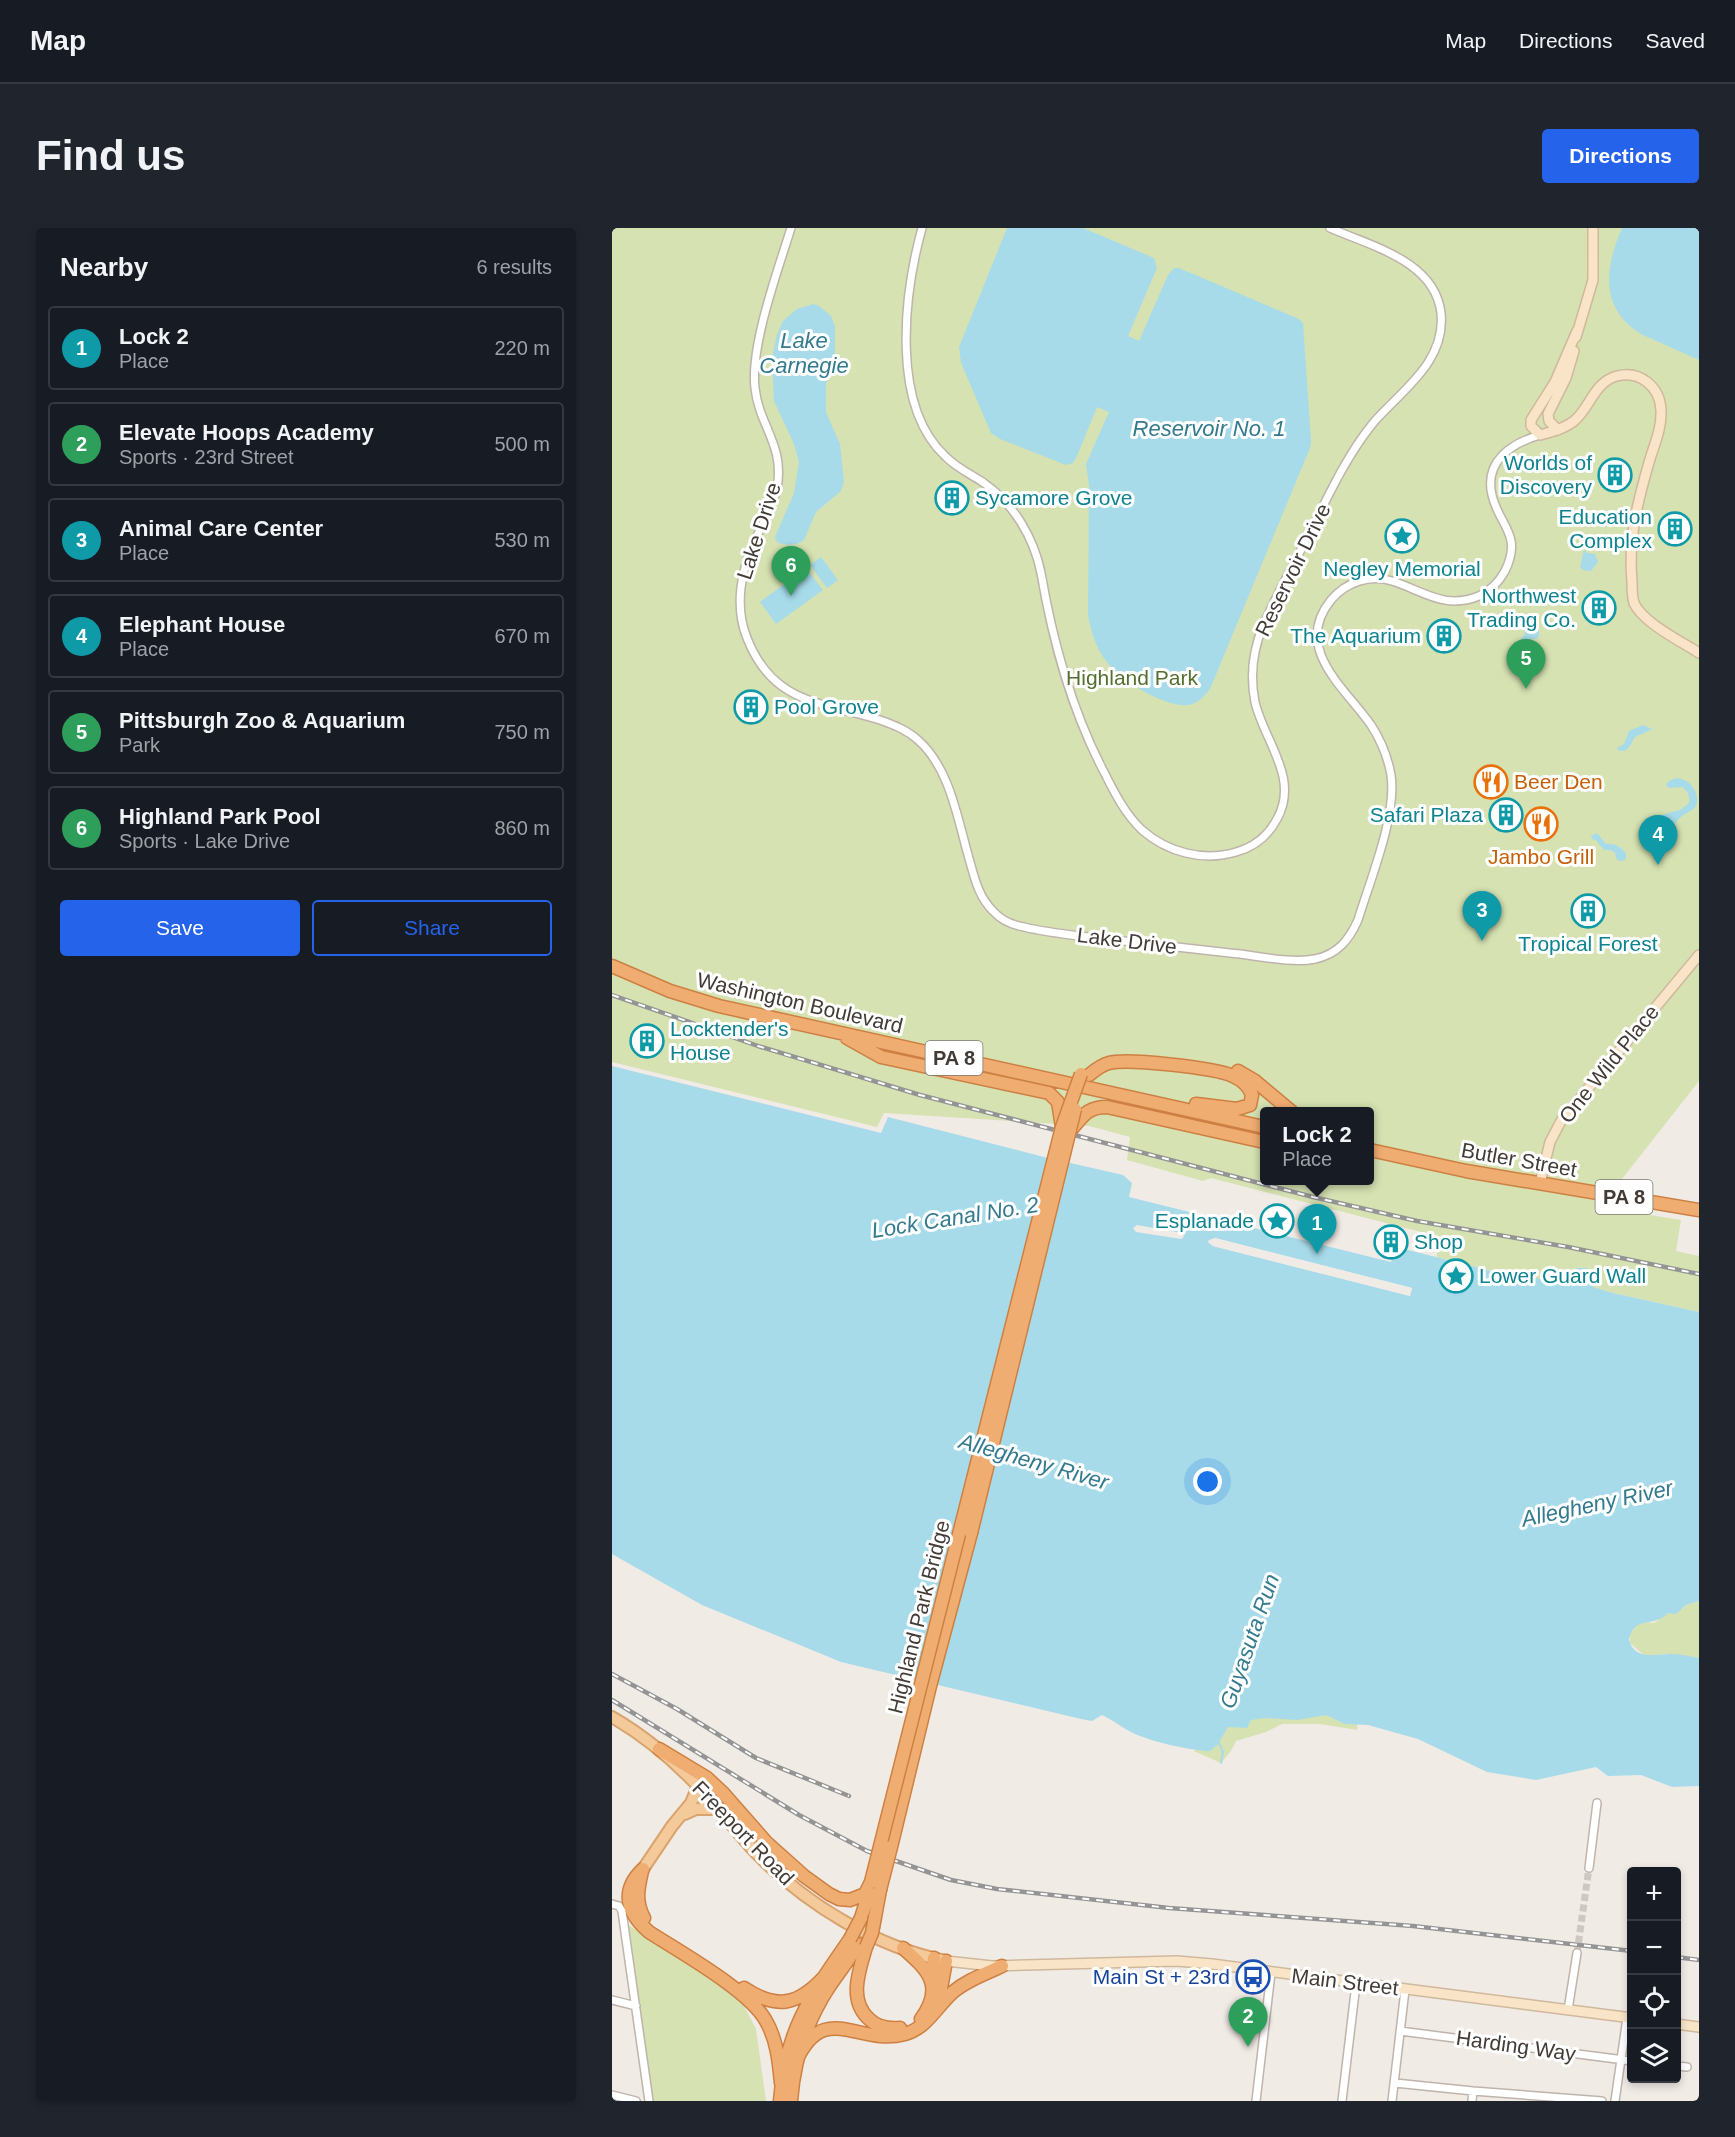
<!DOCTYPE html>
<meta charset="utf-8">
<style>
body{margin:0;font-family:Arial,sans-serif;background:#20242c;color:#f1f3f6}
.controls{position:absolute;right:18px;bottom:18px;display:grid;overflow:hidden;border-radius:6px;box-shadow:0 3px 9px #0003}
.controls button{width:54px;height:54px;display:grid;place-items:center;padding:0;border:0;border-bottom:2px solid #363941;background:#171b24;color:#f1f3f6;font:30px sans-serif}
.you{position:absolute;left:596px;top:1254px;width:21px;height:21px;margin:-15px;border:4px solid #fff;border-radius:50%;background:#1a73e8;box-shadow:0 0 0 9px #1a73e833}
.badge{display:grid;place-items:center;width:39px;height:39px;border-radius:50%;background:#2563eb;color:#fff;font-size:20px;font-weight:700}
.pin{position:absolute;translate:-50% -50px;filter:drop-shadow(0 2px 3px #0008)}
.pin::after{content:'';position:absolute;top:32px;width:21px;height:18px;background:inherit;clip-path:polygon(0 0,100% 0,50% 100%)}
.popup{position:absolute;left:648px;top:879px;width:114px;height:78px;box-sizing:border-box;display:grid;place-content:center;border-radius:6px;background:#171b24;filter:drop-shadow(0 2px 4px #0005);font-size:20px;white-space:nowrap;color:#9ea1a6}
.popup b{font-size:22px;color:#f1f3f6}
.popup::after{content:'';position:absolute;left:50%;top:100%;margin-left:-12px;border:12px solid transparent;border-top-color:#171b24}
.list{margin:0;padding:0;list-style:none}
h2{display:flex;justify-content:space-between;align-items:center;height:78px;margin:0;padding:0 24px;font-size:26px}
h2 small{font-size:20px;font-weight:400;color:#9ea1a6}
.list li{display:grid;grid-template-columns:39px 1fr auto;gap:18px;align-items:center;box-sizing:border-box;height:84px;margin:0 12px 12px;padding:0 12px;border:2px solid #363941;border-radius:6px}
.list b{display:block;font-size:22px;white-space:nowrap}
.list p{margin:0;font-size:20px;white-space:nowrap;color:#9ea1a6}
.list em{font-size:20px;font-style:normal;color:#9ea1a6}
.actions{display:flex;gap:12px;padding:18px 24px}
.actions a{flex:1;padding:14px 0;border:2px solid #2563eb;border-radius:6px;text-align:center;font-size:21px;color:#2563eb}
.actions .main{background:#2563eb;color:#fff}
.icon{flex:none;width:33px;height:33px;fill:none;stroke:currentColor;stroke-width:2;stroke-linecap:round;stroke-linejoin:round}
.map{position:relative;flex:none;width:1087px;height:1873px;overflow:hidden;border-radius:6px}
header{display:flex;align-items:center;gap:36px;box-sizing:border-box;height:84px;padding:0 30px;background:#171b24;border-bottom:2px solid #363941}
header strong{font-size:28px}
nav{display:flex;gap:33px;margin-inline-start:auto;font-size:21px}
.intro{display:flex;align-items:center;justify-content:space-between;box-sizing:border-box;height:144px;padding:0 36px}
h1{margin:0;font-size:42px}
.button{padding:15px 27px;border-radius:6px;background:#2563eb;color:#fff;font-size:21px;font-weight:700}
main{display:flex;gap:36px;padding:0 36px}
aside{flex:1;background:#171b24;border-radius:6px;box-shadow:0 3px 9px #0003}
.map>svg:first-child{display:block}
.green{fill:#d6e2b2;fill-rule:evenodd}
.water{fill:#a7dbe9;fill-rule:evenodd}
.pier{fill:#f1ebe6;fill-rule:evenodd}
.lines{fill:none;stroke-linecap:round;stroke-linejoin:round}
.stream{stroke:#a7dbe9;stroke-width:2}
.street-tunnel{stroke:#cec8c3;stroke-width:7;stroke-dasharray:7 3.5;stroke-linecap:butt}
.street-casing{stroke:#bfb4ac;stroke-width:10}
.secondary-casing{stroke:#d0b89c;stroke-width:12}
.primary-casing{stroke:#d8a36d;stroke-width:14}
.highway-casing{stroke:#ce8043;stroke-width:15}
.street{stroke:#fff;stroke-width:7}
.secondary{stroke:#f9e4c8;stroke-width:9}
.primary{stroke:#f4ca9b;stroke-width:10}
.highway{stroke:#f0ad72;stroke-width:12}
.rail-casing{stroke:#949494;stroke-width:4.5}
.rail{stroke:#fff;stroke-width:2;stroke-dasharray:7;stroke-linecap:butt}
.highway-bridge-casing{stroke:#ce8043;stroke-width:15;stroke-linecap:butt}
.highway-bridge{stroke:#f0ad72;stroke-width:12}
.labels{text-anchor:middle;stroke-width:6;stroke-linejoin:round;paint-order:stroke}
.shield{fill:#fff;stroke:#7b7672;stroke-width:1.5}
.shield-label{font-size:20px;font-weight:bold;fill:#433b36}
.culture-label{font-size:21px;fill:#0d838f;stroke:#fff;text-anchor:end}
.street-label{font-size:21px;fill:#433b36;stroke:#fff}
.park-label{font-size:21px;fill:#546f2f;stroke:#fff}
.food-label{font-size:21px;fill:#c56008;stroke:#fff;text-anchor:start}
.transit-label{font-size:21px;fill:#164399;stroke:#fff;text-anchor:end}
.water-label{font-size:22px;font-style:italic;fill:#337a8e;stroke:#fff}
</style>
<header>
<strong>Map</strong>
<nav><a>Map</a><a>Directions</a><a>Saved</a></nav>
</header>
<div class="intro"><h1>Find us</h1><a class="button">Directions</a></div>
<main>
<aside>
<h2>Nearby<small>6 results</small></h2>
<ul class="list">
<li><span class="badge" style="background:#0f9aa8">1</span><div><b>Lock 2</b><p>Place</p></div><em>220 m</em></li>
<li><span class="badge" style="background:#2e9e5b">2</span><div><b>Elevate Hoops Academy</b><p>Sports · 23rd Street</p></div><em>500 m</em></li>
<li><span class="badge" style="background:#0f9aa8">3</span><div><b>Animal Care Center</b><p>Place</p></div><em>530 m</em></li>
<li><span class="badge" style="background:#0f9aa8">4</span><div><b>Elephant House</b><p>Place</p></div><em>670 m</em></li>
<li><span class="badge" style="background:#2e9e5b">5</span><div><b>Pittsburgh Zoo &amp; Aquarium</b><p>Park</p></div><em>750 m</em></li>
<li><span class="badge" style="background:#2e9e5b">6</span><div><b>Highland Park Pool</b><p>Sports · Lake Drive</p></div><em>860 m</em></li>
</ul>
<div class="actions"><a class="main">Save</a><a>Share</a></div>
</aside>
<div class="map">
<svg width="1087" height="1873" viewBox="0 0 1087 1873">
<rect width="100%" height="100%" fill="#f1ebe6"/>
<path class="green" d="M0,0H1087V853L988,979L1069,992L1064,1023L1087,1028V1084L1001,1065L980,1059L964,1040L962,1056L951,1055L880,1043L824,1029L828,1017L816,1014L817,1006L599,950L591,953L515,932L518,909L477,898L272,885L265,899L0,834ZM652,884H758V952H652Z
M1087,1373V1430L1056,1426L1033,1428L1018,1415V1406L1025,1397L1032,1394L1042,1395L1056,1385L1070,1381L1074,1377Z
M645,1472L746,1491L745,1502L708,1496H670L654,1504L624,1513L619,1523L609,1535L582,1523L596,1506Z
M12,1694L113,1761L132,1778L144,1801L154,1873H37Z"/>
<path class="water" d="M395,0H471L542,30L545,40L516,108L527,113L556,47L562,40H567L687,91L691,95L699,213L698,220L598,461C592,468 586,476 576,477C554,480 507,452 495,434C484,420 479,404 476,387L477,257L474,236L497,184L485,179L465,228L461,235L454,237L388,211L379,205L349,135L347,119Z
M1010,0H1087V132L1029,106C987,80 993,39 1010,0Z
M201,76L207,78L219,88L223,99V134L214,156V184L228,216L232,253L229,263L204,284L192,312C184,318 173,318 165,314L163,309L182,265L187,234L182,216L162,173L160,130L165,107L171,93L185,81Z
M972,322L975,325L983,326L986,334L979,343L971,342L968,339Z
M209,329L226,352L215,360L198,337Z
M194,340L211,362L164,396L148,374Z
M921,391C925,396 929,403 926,410L914,413L911,417L912,422H909L903,418L913,406L911,397Z
M1031,497L1040,501L1023,509L1018,518L1013,523L1005,522V520L1012,516L1017,503Z
M1064,550C1076,551 1087,561 1085,576C1083,582 1075,584 1070,588C1062,595 1058,604 1046,603C1041,586 1057,585 1068,582C1070,581 1076,576 1077,575C1078,568 1076,563 1070,559L1057,560L1054,557L1057,553Z
M985,605L994,616C1003,615 1008,619 1014,625V631L1010,633L1005,632L1003,625L999,622H992L984,612L980,611L979,608Z
M0,838L269,905L276,889L432,929L511,947L520,955L517,969L779,1034L784,1019L880,1043L961,1056L964,1040H977L981,1059L1001,1065L1087,1084V1373L1074,1377L1064,1386L1056,1385C1041,1401 1024,1386 1017,1411C1022,1433 1043,1426 1058,1426C1068,1426 1077,1428 1087,1430V1558L1060,1559L1029,1547L996,1548L984,1539L924,1552L875,1544L806,1511L756,1497L733,1496L714,1487L685,1492L653,1490L639,1492L635,1500L616,1499L606,1516L598,1523C580,1523 536,1513 519,1504C509,1499 501,1492 490,1487L480,1493L469,1491L229,1434L90,1377L0,1326ZM603,1010L800,1060L798,1068L601,1018L596,1014Z"/>
<path class="pier" d="M525,997L570,1005L572,1009L569,1011L524,1004L521,1000Z
M603,1010L800,1060L798,1068L601,1018L596,1014L597,1012ZM603,1013L797,1062L796,1064L600,1014Z"/>
<g class="lines">
<path class="stream" d="M606,1513L611,1524L609,1535"/>
<path class="street-tunnel" d="M965,1725L977,1640"/>
<defs>
<path id="street" d="M179,0C166,42 138,118 143,160C147,198 173,217 165,260C161,278 152,293 144,310C129,341 122,378 135,410C161,477 211,474 268,492C282,497 295,502 306,512C339,541 346,594 358,634C363,652 367,669 381,683C389,692 400,697 412,699C436,705 461,707 485,710C529,715 574,720 618,725C643,727 679,736 703,731C726,726 737,712 746,692C758,652 785,588 779,547C776,530 768,511 759,497C733,460 680,420 719,372C734,354 758,346 780,353C812,363 832,382 867,368C878,363 887,354 893,343C911,306 887,298 880,267C872,233 900,215 928,207
M310,0C292,66 278,178 334,229C345,240 360,247 372,255C402,276 422,310 429,345C441,415 459,481 492,544C502,564 513,586 530,602C555,624 591,634 624,624C642,619 656,608 665,591C688,550 652,513 643,474C638,449 641,422 651,398C664,367 681,338 696,308C716,269 734,228 762,194C790,162 834,134 829,85C823,33 759,18 718,0
M977,1640L985,1575
M0,1676L7,1678L10,1683L37,1873
M0,1772L24,1778
M956,1782L965,1725
M788,1803L1020,1833
M1064,1838L1075,1839
M783,1855L861,1863L990,1873
M0,1867L24,1873
M644,1873L659,1745
M730,1873L744,1756
M780,1873L793,1762
M860,1873L861,1863
M1003,1873L1015,1790"/>
<path id="secondary" d="M965,103L943,154L919,192V198L928,207C939,204 952,201 962,193C978,180 982,154 1005,148C1028,142 1048,159 1049,182C1050,199 1043,215 1038,231C1026,272 1016,310 1020,353C1020,360 1020,369 1022,375C1030,394 1070,414 1087,425
M964,109L981,52V0
M946,202L937,193L936,186L954,150L962,123
M928,955L938,914L949,893L1087,727
M334,1733L380,1738L565,1733L600,1736L1020,1790
M1064,1796L1087,1799"/>
<path id="primary" d="M0,1489C31,1507 60,1531 85,1557C107,1579 124,1604 145,1626C195,1677 264,1719 334,1733
M73,1586L84,1581H106
M31,1641L60,1598L79,1575L86,1558"/>
<path id="highway" d="M0,738L58,763L107,778L652,899
M235,810L269,829L437,865L446,874L450,899
M626,843L643,853L680,884
M477,847C483,842 489,837 497,835C515,830 604,840 621,848C630,852 637,858 640,867L638,877L625,881L584,876
M459,902C471,888 475,879 495,879L652,914
M758,922L854,943L1087,982
M47,1521L95,1550L111,1565L154,1614L192,1648L217,1666L227,1671L238,1672L253,1666L259,1654
M279,1619L318,1458L359,1305
M31,1641C8,1663 15,1685 37,1704C68,1724 138,1763 154,1793C165,1812 167,1834 169,1855
M30,1643C26,1661 23,1673 32,1690
M263,1689L268,1662
M249,1690L258,1661
M254,1719C247,1743 236,1772 257,1791C265,1799 277,1801 288,1800
M291,1720C316,1742 333,1758 309,1791
M319,1752L322,1730
M132,1760C165,1782 186,1777 212,1749
M326,1777L334,1733
M184,1833C213,1771 246,1819 293,1806C315,1800 325,1778 341,1764C355,1752 373,1746 390,1738
M168,1873C173,1803 199,1767 238,1711
M179,1873C182,1831 194,1794 217,1759C227,1744 238,1731 246,1716"/>
</defs>
<use href="#street" class="street-casing"/>
<use href="#secondary" class="secondary-casing"/>
<use href="#primary" class="primary-casing"/>
<use href="#highway" class="highway-casing"/>
<use href="#street" class="street"/>
<use href="#secondary" class="secondary"/>
<use href="#primary" class="primary"/>
<use href="#highway" class="highway"/>
<defs>
<path id="rail" d="M0,767L146,818L308,867L701,969L805,993L956,1019L1087,1046
M0,1446L65,1481L144,1530L237,1568
M0,1472L187,1587L255,1623L339,1652L385,1661L557,1680L801,1698L1020,1723
M1064,1729L1087,1732"/>
</defs>
<use href="#rail" class="rail-casing"/>
<use href="#rail" class="rail"/>
<defs>
<path id="highway-bridge" d="M359,1305L463,881
M259,1654L450,899L469,846
M268,1662L279,1619
M238,1711L249,1690
M254,1719L260,1705L263,1689"/>
</defs>
<use href="#highway-bridge" class="highway-bridge-casing"/>
<use href="#highway-bridge" class="highway-bridge"/>
</g>
<defs>
<symbol id="building-ring" viewBox="-11 -11 22 22"><circle r="9.5" fill="#fff" stroke="#0f9aa8" stroke-width="1.5"/><path d="M-4-6H4V6H1V3H-1V6H-4ZM-2.5-4.3h1.7v1.8h-1.7ZM.8-4.3h1.7v1.8H.8ZM-2.5-1h1.7V.8h-1.7ZM.8-1h1.7V.8H.8Z" fill="#0f9aa8"/></symbol>
<symbol id="sight-ring" viewBox="-11 -11 22 22"><circle r="9.5" fill="#fff" stroke="#0f9aa8" stroke-width="1.5"/><path d="M0-6L1.8-2.2L6-1.7L2.9 1.2L3.7 5.4L0 3.3L-3.7 5.4L-2.9 1.2L-6-1.7L-1.8-2.2Z" fill="#0f9aa8"/></symbol>
<symbol id="restaurant-ring" viewBox="-11 -11 22 22"><circle r="9.5" fill="#fff" stroke="#e8710a" stroke-width="1.5"/><path d="M-5-6h1v4h1v-4h1v4h1v-4h1v5L-1.5 .5V6h-2V.5L-5-1ZM5-6V6H3V1.5H1.5Q1.5-4 5-6Z" fill="#e8710a"/></symbol>
<symbol id="bus-ring" viewBox="-11 -11 22 22"><circle r="9.5" fill="#fff" stroke="#1a4fb4" stroke-width="1.5"/><path d="M-5-6H5V4H4V6H2V4H-2V6H-4V4H-5ZM-3.5-4V0h7V-4ZM-3.5 1.2v1.5H-2V1.2ZM2 1.2v1.5H3.5V1.2Z" fill="#1a4fb4"/></symbol>
</defs>
<g fill-rule="evenodd">
<use href="#building-ring" x="984" y="228" width="38" height="38"/>
<use href="#building-ring" x="321" y="251" width="38" height="38"/>
<use href="#building-ring" x="1044" y="282" width="38" height="38"/>
<use href="#sight-ring" x="771" y="289" width="38" height="38"/>
<use href="#building-ring" x="968" y="361" width="38" height="38"/>
<use href="#building-ring" x="813" y="389" width="38" height="38"/>
<use href="#building-ring" x="120" y="460" width="38" height="38"/>
<use href="#restaurant-ring" x="860" y="535" width="38" height="38"/>
<use href="#building-ring" x="875" y="568" width="38" height="38"/>
<use href="#restaurant-ring" x="910" y="577" width="38" height="38"/>
<use href="#building-ring" x="957" y="664" width="38" height="38"/>
<use href="#building-ring" x="16" y="794" width="38" height="38"/>
<use href="#sight-ring" x="646" y="974" width="38" height="38"/>
<use href="#building-ring" x="760" y="995" width="38" height="38"/>
<use href="#sight-ring" x="825" y="1029" width="38" height="38"/>
<use href="#bus-ring" x="622" y="1730" width="38" height="38"/>
</g>
<g class="labels">
<g class="shield">
<rect x="313.5" y="813" width="57" height="34" rx="4.5"/>
<rect x="983.5" y="952" width="57" height="34" rx="4.5"/>
</g>
<g class="shield-label">
<text x="342" y="837">PA 8</text>
<text x="1012" y="976">PA 8</text>
</g>
<g class="culture-label">
<text x="980" y="242">Worlds of<tspan x="980" dy="24">Discovery</tspan></text>
<text x="363" y="277" text-anchor="start">Sycamore Grove</text>
<text x="1040" y="296">Education<tspan x="1040" dy="24">Complex</tspan></text>
<text x="790" y="348" text-anchor="middle">Negley Memorial</text>
<text x="964" y="375">Northwest<tspan x="964" dy="24">Trading Co.</tspan></text>
<text x="809" y="415">The Aquarium</text>
<text x="162" y="486" text-anchor="start">Pool Grove</text>
<text x="871" y="594">Safari Plaza</text>
<text x="976" y="723" text-anchor="middle">Tropical Forest</text>
<text x="58" y="808" text-anchor="start">Locktender's<tspan x="58" dy="24">House</tspan></text>
<text x="642" y="1000">Esplanade</text>
<text x="802" y="1021" text-anchor="start">Shop</text>
<text x="867" y="1055" text-anchor="start">Lower Guard Wall</text>
</g>
<g class="street-label">
<text transform="translate(147 303) rotate(-72)" y="7">Lake Drive</text>
<text transform="translate(681 342) rotate(-64)" y="7">Reservoir Drive</text>
<text transform="translate(515 713) rotate(7)" y="7">Lake Drive</text>
<text transform="translate(188 775) rotate(13)" y="7">Washington Boulevard</text>
<text transform="translate(997 836) rotate(-51)" y="7">One Wild Place</text>
<text transform="translate(907 932) rotate(10)" y="7">Butler Street</text>
<text transform="translate(307 1389) rotate(-76)" y="7">Highland Park Bridge</text>
<text transform="translate(131 1605) rotate(46)" y="7">Freeport Road</text>
<text transform="translate(733 1754) rotate(7)" y="7">Main Street</text>
<text transform="translate(904 1818) rotate(8)" y="7">Harding Way</text>
</g>
<g class="park-label">
<text x="520" y="457">Highland Park</text>
</g>
<g class="food-label">
<text x="902" y="561">Beer Den</text>
<text x="929" y="636" text-anchor="middle">Jambo Grill</text>
</g>
<g class="transit-label">
<text x="618" y="1756">Main St + 23rd</text>
</g>
<g class="water-label">
<text x="192" y="120">Lake<tspan x="192" dy="25">Carnegie</tspan></text>
<text x="597" y="208">Reservoir No. 1</text>
<text transform="translate(343 989) rotate(-9)" y="8">Lock Canal No. 2</text>
<text transform="translate(422 1233) rotate(16)" y="8">Allegheny River</text>
<text transform="translate(985 1275) rotate(-12)" y="8">Allegheny River</text>
<text transform="translate(637 1413) rotate(-71)" y="8">Guyasuta Run</text>
</g>
</g>
</svg>
<div class="controls">
<button>+</button>
<button>−</button>
<button><svg class="icon" aria-label="locate" viewBox="0 0 24 24"><circle cx="12" cy="12" r="6"/><path d="M12 2v4M12 18v4M2 12h4M18 12h4"/></svg></button>
<button><svg class="icon" aria-label="layers" viewBox="0 0 24 24"><path d="M12 4l9 5-9 5-9-5zM3 14l9 5 9-5"/></svg></button>
</div>
<div class="you"></div>
<div class="pin badge" style="left:705px;top:1026px;background:#0f9aa8">1</div>
<div class="popup"><b>Lock 2</b>Place</div>
<div class="pin badge" style="left:636px;top:1819px;background:#2e9e5b">2</div>
<div class="pin badge" style="left:870px;top:713px;background:#0f9aa8">3</div>
<div class="pin badge" style="left:1046px;top:637px;background:#0f9aa8">4</div>
<div class="pin badge" style="left:914px;top:461px;background:#2e9e5b">5</div>
<div class="pin badge" style="left:179px;top:368px;background:#2e9e5b">6</div>
</div>
</main>
